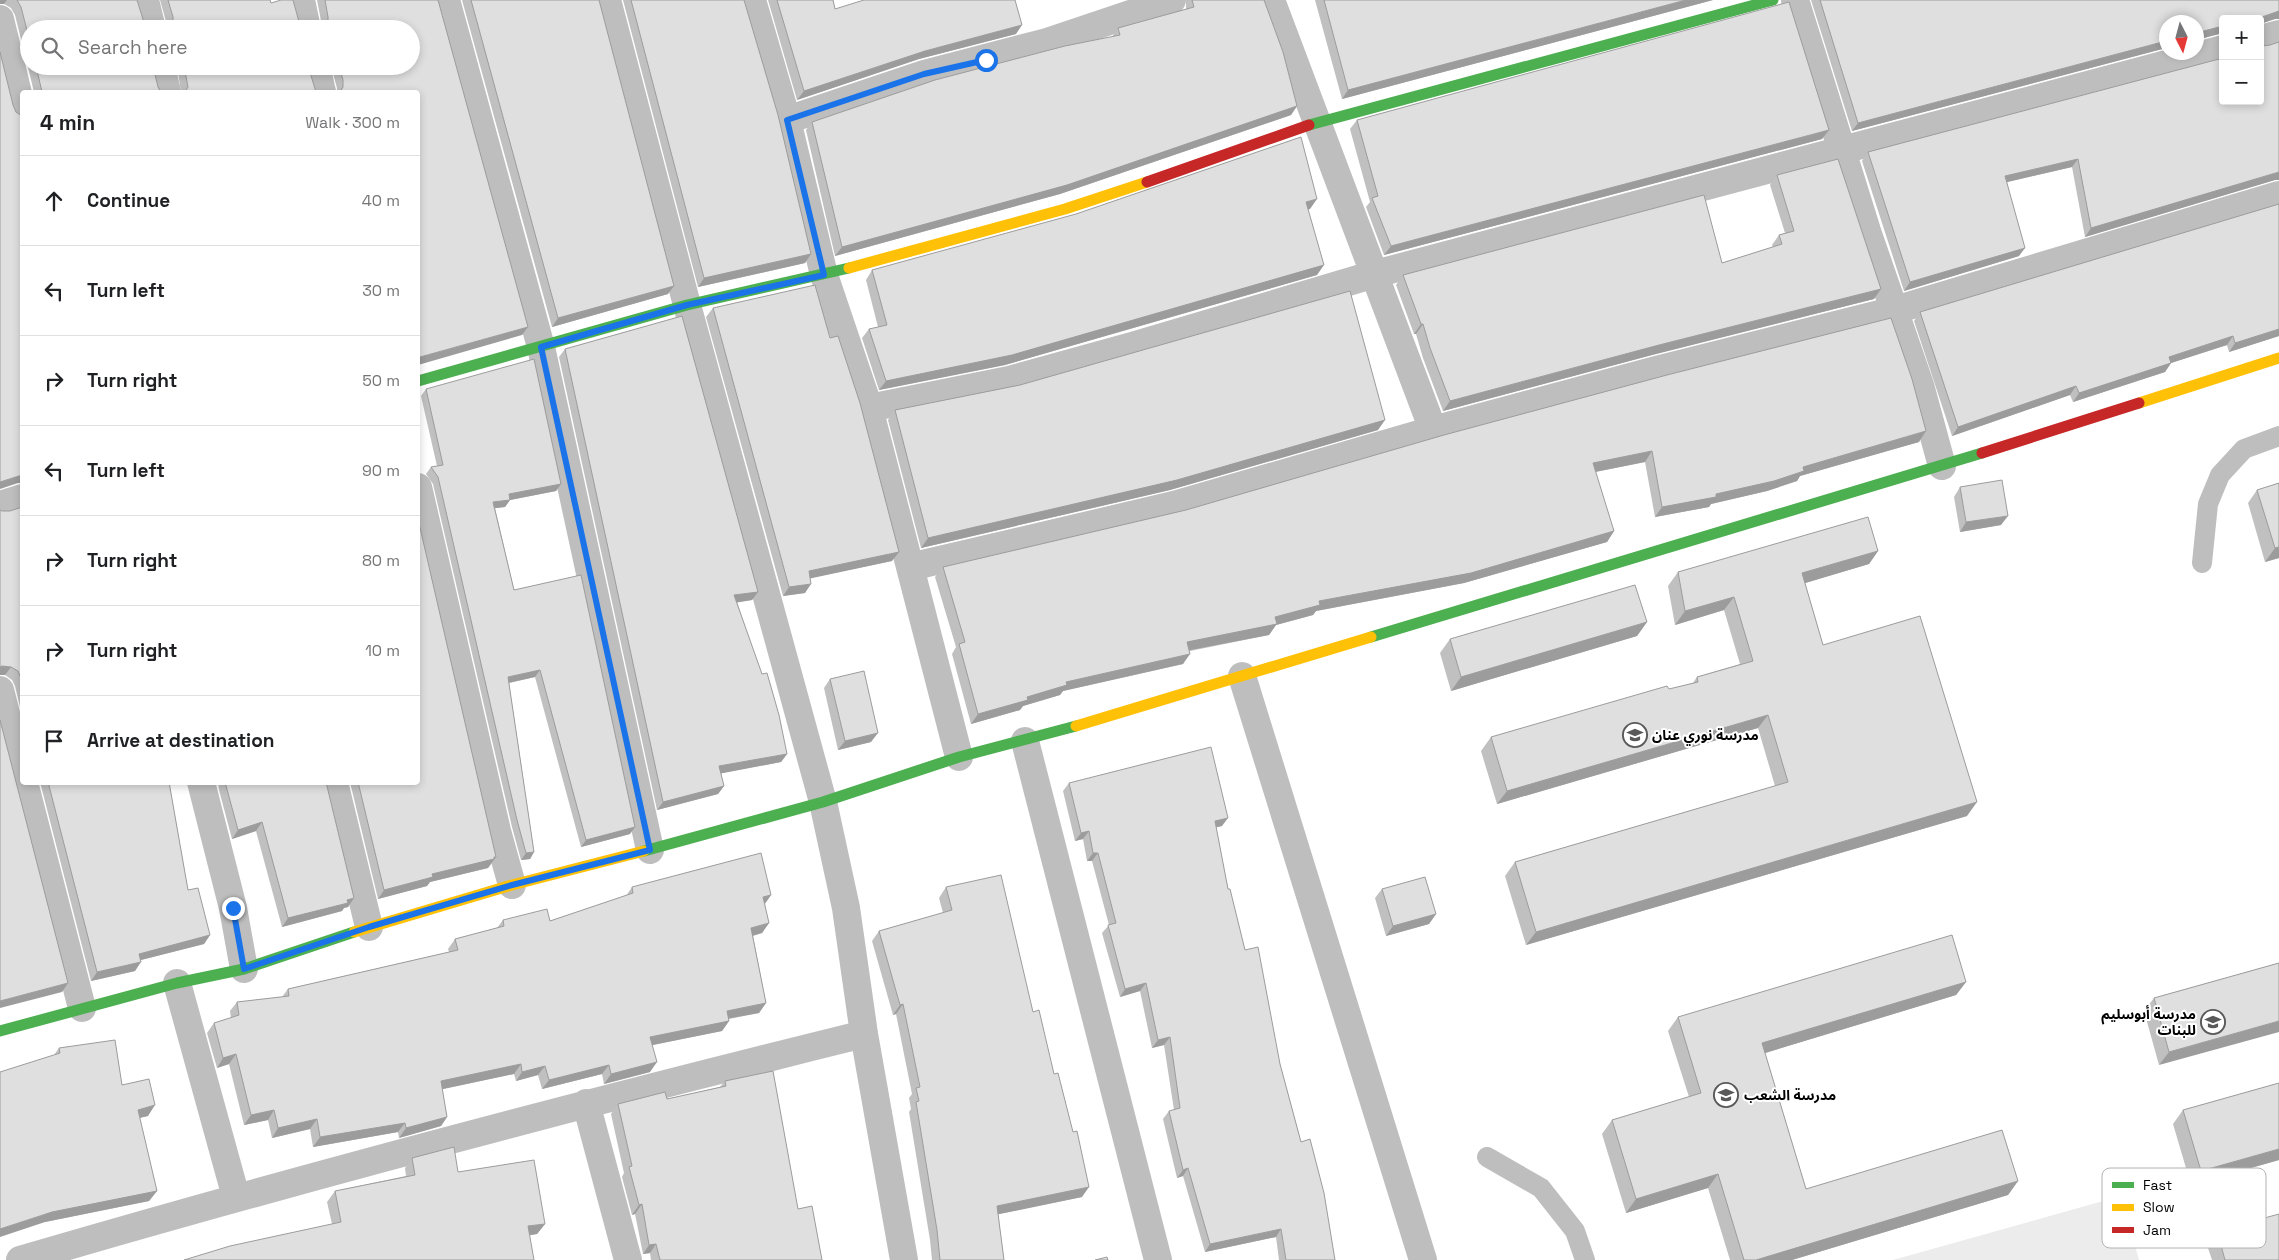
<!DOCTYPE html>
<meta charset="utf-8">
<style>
body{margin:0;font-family:"Space Grotesk","Noto Sans Arabic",sans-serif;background:#f6f6f6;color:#202124}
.controls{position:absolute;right:15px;top:15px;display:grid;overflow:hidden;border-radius:5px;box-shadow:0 2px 8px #0003}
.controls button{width:45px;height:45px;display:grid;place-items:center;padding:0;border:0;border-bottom:1px solid #e0e0e0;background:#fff;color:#202124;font:25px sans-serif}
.compass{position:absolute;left:2159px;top:15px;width:45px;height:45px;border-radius:50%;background:#fff;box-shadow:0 2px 8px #0003;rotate:174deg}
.stop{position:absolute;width:15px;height:15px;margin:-11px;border:4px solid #1a73e8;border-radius:50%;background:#fff}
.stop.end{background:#1a73e8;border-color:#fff;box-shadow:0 1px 5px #0008}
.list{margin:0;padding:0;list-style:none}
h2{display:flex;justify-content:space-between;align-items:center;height:65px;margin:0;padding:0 20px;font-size:21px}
h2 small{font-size:16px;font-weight:400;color:#757577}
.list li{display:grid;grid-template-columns:32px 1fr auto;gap:15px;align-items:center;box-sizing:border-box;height:90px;padding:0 20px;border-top:1px solid #e0e0e0}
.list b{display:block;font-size:19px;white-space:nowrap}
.list em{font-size:16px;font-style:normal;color:#757577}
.icon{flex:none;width:28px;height:28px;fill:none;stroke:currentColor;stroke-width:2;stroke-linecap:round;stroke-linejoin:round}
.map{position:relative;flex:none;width:2279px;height:1260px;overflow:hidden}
.search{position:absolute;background:#fff;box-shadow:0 2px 8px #0003;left:20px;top:20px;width:400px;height:55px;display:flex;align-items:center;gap:12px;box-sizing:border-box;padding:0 18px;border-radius:28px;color:#757577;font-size:19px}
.panel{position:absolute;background:#fff;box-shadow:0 2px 8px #0003;left:20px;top:90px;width:400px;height:695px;border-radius:5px}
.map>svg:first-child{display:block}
.green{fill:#ececec}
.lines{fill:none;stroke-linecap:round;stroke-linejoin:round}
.lane{stroke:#bebebe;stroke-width:20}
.street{stroke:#bebebe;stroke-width:28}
.fast{stroke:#4caf50;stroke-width:11}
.slow{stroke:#ffc107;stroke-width:11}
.jam{stroke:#c62828;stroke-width:11}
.wall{fill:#c0c0c0}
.shaded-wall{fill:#9c9c9c}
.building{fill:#dfdfdf;stroke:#9c9c9c}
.route{stroke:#1a73e8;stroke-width:6}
.labels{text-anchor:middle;stroke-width:4;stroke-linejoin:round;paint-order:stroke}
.poi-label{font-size:14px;font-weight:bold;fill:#000;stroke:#fff;text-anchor:start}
.key{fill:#fff;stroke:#b2b2b2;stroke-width:1}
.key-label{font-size:14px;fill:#000}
</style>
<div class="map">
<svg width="2279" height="1260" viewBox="0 0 2279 1260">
<rect width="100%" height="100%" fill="#fff"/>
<path class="green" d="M2121,1196L2139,1260H1893Z"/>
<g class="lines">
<path class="lane" d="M2202,563L2208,504L2220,475L2244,449L2279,436
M1487,1157L1541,1188L1575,1231L1585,1260"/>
<path class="street" d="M145,0L152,29
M301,0L307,29
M446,0L541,347L650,850
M607,0L687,305L823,802L846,908L864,1034L904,1260
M752,0L787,120L824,275L869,408L959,757
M1271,0L1433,430
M1795,0L1867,231L1920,385L1942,466
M0,19L22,110
M2260,39L2279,34
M161,66L167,92
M316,66L322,92
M787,120L924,74L1047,42L1172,0
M869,408L1009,380L1132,346L1375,274L2223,49
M418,487L497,831L512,885
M0,505L22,498
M910,567L1174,505L1433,430L1656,370L1895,310L2279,195
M1242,676L1423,1260
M0,690L22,777
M1025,741L1158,1260
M24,782L82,1008
M201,782L233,908L244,969
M334,782L369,927
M177,983L236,1197
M586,1103L628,1260
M20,1260C300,1178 581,1104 864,1034"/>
<path class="fast" d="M1309,125L1773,0
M418,381L687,305L849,268
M1371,637L1982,453
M644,851L823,802L959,757L1076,726
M0,1031L177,983L244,969L354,932"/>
<path class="slow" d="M849,268L1065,209L1147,182
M2139,403L2279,358
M1076,726L1371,637
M354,932L512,885L644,851"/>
<path class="jam" d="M1147,182L1309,125
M1982,453L2139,403"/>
</g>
<path class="wall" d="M0,0H137L29,29V66H153L158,87L161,92H34L15,15L11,8L4,4H0Z
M160,0H270L271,3L301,29H167V25Z
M317,0H438L528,327L522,335L418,92H337V88L331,66H411V29H322V26Z
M462,0H599L668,294L552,327Z
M623,0H744L811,254L805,263L698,287Z
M768,0H833L835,9L1016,34L919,59L797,100Z
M1186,0H1264L1297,106L1291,115L1060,194L835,256L806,130L812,122L1112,37L1118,28L1186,9Z
M1315,0H1713L1342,99Z
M1811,0H2279V19H2275L2260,24V19H2223L2219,34L1852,131Z
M2223,58L2275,180L2085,237L2072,167L2007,182L2019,256L1904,291L1862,161L1868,152Z
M177,66H308L316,92H181Z
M1357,120L1822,139L1384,255L1366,207L1370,202L1350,129Z
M1777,175L1874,299L1652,355L1443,411L1423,358L1416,334H1414L1396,285L1403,275L1722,263L1773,247L1772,245L1779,235L1785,233L1770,185Z
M1308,209L1317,275L1005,365L879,390L862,338L869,329L878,327L866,280L872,270L1310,209Z
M713,308L892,561L810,578L805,593L783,596L706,317Z
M1920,312L2279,336L2229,352L2227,345L2171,363L2165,372L2073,402L2070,395L1952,436L1914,321Z
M565,349L758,592L752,600L737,602L787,754L781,762L721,773L724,786L718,794L657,810L559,357Z
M426,389L561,484L556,491L510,500L505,507L495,508L514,590L630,834L581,847L535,677L509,683L534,852L530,859L521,860L512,827L433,484L426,474L431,467L437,466L421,396Z
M895,410L1378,430L1170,490L921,548L888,420Z
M1444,435L1919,442L1800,476L1797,481L1767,491L1711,504L1709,507L1655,517L1645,462L1595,472L1614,531L1607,542L1464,583L1316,611L1313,615L1276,625L1269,635L1190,651L1183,664L1063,691L1060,695L1023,706L1020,710L971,724L952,654L956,647L935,577L943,567L1186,510Z
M2279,483V558L2265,562L2248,503L2257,490Z
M1960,487L2001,525L1960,532L1954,497Z
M22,507V715L15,686L12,680L5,675H0V510L2,511H10Z
M1878,551L1869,564L1805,583L1823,645L1967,816L1526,945L1505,876L1515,862L1775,786L1758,728L1497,804L1481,751L1491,737L1693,683L1697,677L1740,664L1724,610L1675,625L1668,586L1678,572Z
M1647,622L1637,636L1451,691L1440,653L1450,639Z
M830,679L871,742L838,750L824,688Z
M40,782H169L188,890L210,935L204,944L141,960L135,971L91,981Z
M218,782H326L354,898L348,907L344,908L342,911L282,927L256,831L232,839L219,790Z
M350,782H418L496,857L488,868L430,882L427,886L378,899Z
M1069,783L1222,826L1216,827L1228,889L1245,950L1280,1064L1301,1142L1335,1260H1279L1276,1237L1205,1252L1183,1176L1177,1178L1163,1119L1169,1111L1174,1110L1164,1045L1152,1048L1140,991L1120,997L1102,933L1109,925L1092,861H1087L1083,839L1075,841L1063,791Z
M632,887L771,895L764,905L769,923L762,933L753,936L766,1003L759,1013L729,1019V1021L722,1031L652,1045L650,1072L604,1084L602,1074L542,1089L538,1075L516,1081L514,1074L442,1089L447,1117L441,1126L399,1138L398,1132L313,1147L310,1129L272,1138L268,1120L244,1125L229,1064L217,1068L207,1033L214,1023L231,1018L230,1011L237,1002L282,997L288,989L449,952L448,949L455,939L497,928L503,920L550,921L626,896Z
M946,887L1033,1012L1082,1197L998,1214L1004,1260H932L930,1240L909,1112L911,1109L909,1098L912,1094L896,1014L893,1015L872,941L879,931L943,913L939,898Z
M1382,889L1436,914L1429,924L1386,936L1375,898Z
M2279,963L2159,1065L2144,1011L2154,998Z
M1966,982L1956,995L1765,1053L1806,1189L2018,1181L2008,1195L1792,1260H1730L1708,1188L1626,1213L1602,1134L1612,1120L1689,1097L1668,1031L1678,1017Z
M59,1048L122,1085L148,1116L139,1118L157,1191L149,1201L45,1222L54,1055Z
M725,1081L798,1209L822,1260H651L650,1253L643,1254L635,1214L632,1215L622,1177L624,1173L611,1114L618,1104L667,1099L720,1087Z
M2279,1083V1160L2191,1185L2173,1124L2183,1110Z
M412,1158L458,1172L545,1224L537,1234L529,1235L332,1224L327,1202L335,1191L406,1176L405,1168Z
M2217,1231L2279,1260H2212L2207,1245Z"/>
<path class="shaded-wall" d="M0,0H7L4,4H0Z
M1686,0H1713L1342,99L1348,90Z
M2279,11V19H2275L2260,24V19H2256Z
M1022,25L1016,34L919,59L797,100L804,91L925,51Z
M2223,26V34H2219L2196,40V33Z
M2166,41V48L1852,131L1858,123Z
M1297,106L1291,115L1060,194L835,256L842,247Z
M1829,130L1822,139L1384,255L1391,246Z
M2078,159L2072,167L1999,184L2005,176Z
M2279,172V180H2275L2085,237L2091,228Z
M1317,199L1310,209L1299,212L1306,202Z
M2025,248L2019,256L1904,291L1910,282Z
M811,254L805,263L698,287L704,278Z
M1324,265L1317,275L1005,365L879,390L886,381Z
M674,286L668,294L552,327L558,318Z
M1881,289L1874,299L1652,355L1443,411L1450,401L1659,345Z
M1421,324H1423L1416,334H1414Z
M528,327L522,335L418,365V359L420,357Z
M2279,329V336L2229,352L2235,343Z
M2233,336L2227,345L2171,363L2165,372L2073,402L2079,393L2169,357Z
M2076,386L2070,395L1952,436L1958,427Z
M1385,420L1378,430L1170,490L921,548L928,538Z
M1926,431L1919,442L1800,476L1797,481L1767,491L1711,504L1709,507L1655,517L1662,507L1716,494L1803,467Z
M1652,451L1645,462L1585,474L1593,463Z
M22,475V483H18L0,489V482Z
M561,484L556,491L510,500L505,507L488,509L493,502L509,494Z
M2008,516L2001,525L1960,532L1966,522Z
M1614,531L1607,542L1464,583L1316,611L1313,615L1276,625L1269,635L1180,652L1187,642L1275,617L1319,601Z
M2279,547V558L2265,562L2275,548Z
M1878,551L1869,564L1792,587L1802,573Z
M899,552L892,561L803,580L809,571Z
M811,584L805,593L783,596L789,587Z
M758,592L752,600L728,604L734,595Z
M1734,597L1724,610L1675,625L1685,611Z
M1647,622L1637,636L1451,691L1461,677Z
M1190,654L1183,664L1063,691L1060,695L1023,706L1020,710L971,724L978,714L1027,697L1066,682Z
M2,666L11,667L5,675H0V667Z
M540,670L535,677L503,684L508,677Z
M1768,715L1758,728L1497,804L1507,791Z
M878,733L871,742L838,750L845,741Z
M787,754L781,762L713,775L719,766Z
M724,786L718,794L657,810L663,802Z
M1977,802L1967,816L1526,945L1536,932Z
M1228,818L1222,826L1209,829L1215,821Z
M262,822L256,831L232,839L238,830Z
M635,827L630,834L581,847L586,840Z
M1089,831L1083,839L1075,841L1081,833Z
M534,852L530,859L521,860L526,853Z
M1093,853H1098L1092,861H1087Z
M496,857L488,868L430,882L427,886L378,899L384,890L432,874Z
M771,895L764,905L763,897Z
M354,898L348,907L344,908L342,911L282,927L288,918Z
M1436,914L1429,924L1386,936L1393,926Z
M769,923L762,933L744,938L751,928Z
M210,935L204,944L133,962L139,954Z
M141,962L135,971L91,981L97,972Z
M1966,982L1956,995L1752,1057L1762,1043Z
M68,983L62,992L0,1008V1001Z
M1146,983L1140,991L1120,997L1125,989Z
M766,1003L759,1013L720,1020L727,1011Z
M903,1004L896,1014L893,1015L900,1005Z
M729,1021L722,1031L643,1047L650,1037Z
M2279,1021V1032L2159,1065L2169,1052Z
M1170,1037L1164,1045L1152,1048L1158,1040Z
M236,1054L229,1064L217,1068L223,1058Z
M657,1062L650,1072L604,1084L611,1074Z
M521,1064L514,1074L434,1091L441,1081Z
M609,1065L602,1074L542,1089L549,1080Z
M545,1066L538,1075L516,1081L522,1072Z
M155,1105L148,1116L130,1120L138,1110Z
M274,1110L268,1120L244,1125L251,1115Z
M447,1117L441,1126L399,1138L406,1128Z
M317,1119L310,1129L272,1138L278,1128Z
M405,1123L398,1132L313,1147L320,1137Z
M2279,1149V1160L2191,1185L2201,1171Z
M1188,1168L1183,1176L1177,1178L1183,1170Z
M1718,1174L1708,1188L1626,1213L1636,1199Z
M2018,1181L2008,1195L1792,1260H1756Z
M1089,1187L1082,1197L990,1216L997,1206Z
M157,1191L149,1201L45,1222L0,1237V1229L52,1212Z
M642,1204L635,1214L632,1215L639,1205Z
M545,1224L537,1234L520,1237L528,1226Z
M1281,1229L1276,1237L1205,1252L1210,1244Z
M656,1244L650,1253L643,1254L649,1245Z"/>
<path class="building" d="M17,0H137L146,29H29V38L21,7Z
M168,0H270L271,3L281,0H293L301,29H171L173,24V17Z
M325,0H438L528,327L420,357L418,359V92H340L343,87V80L339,66H411V29H326L328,26V17Z
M471,0H599L674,286L558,318Z
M631,0H744L778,115L811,254L704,278Z
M777,0H833L835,9L864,0H1015L1022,25L925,51L804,91Z
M1192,0H1264L1283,52L1297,106L1067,185L842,247L812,122L935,80L1065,46L1120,35L1118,28L1194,7Z
M1324,0H1686L1348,90Z
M1820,0H2279V11L2256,19H2223V26L2196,33V22H2166V41L1858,123Z
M1789,2L1829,130L1391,246L1372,198L1378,196L1357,120Z
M2279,42V172L2091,228L2078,159L2005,176L2025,248L1910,282L1868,152L2223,58V101H2260V44L2262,46L2270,45Z
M0,52L13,105L16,112L22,116V475L0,482Z
M36,66H153L158,87L161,92H42Z
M184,66H308L316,92H185L188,87Z
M1301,137L1317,199L1306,202L1324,265L1012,355L886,381L869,329L887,325L872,270L1076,214Z
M1838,159L1881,289L1659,345L1450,401L1430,348L1423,324H1421L1403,275L1704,195L1722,263L1782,244L1779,235L1794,231L1777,175Z
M2279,204V329L2235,343L2233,336L2169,357L2171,363L2079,393L2076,386L1958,427L1920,312Z
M815,285L830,338L838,336L860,403L899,552L809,571L811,584L789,587L713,308Z
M1350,291L1385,420L1177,480L928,538L895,410L1020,385Z
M682,316L758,592L734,595L762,674L767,673L779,715L787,754L719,766L724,786L663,802L565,349Z
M1891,318L1912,379L1926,431L1803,467L1804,471L1774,481L1716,494V497L1662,507L1652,451L1593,463L1614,531L1471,573L1319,601L1320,605L1275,617L1277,624L1187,642L1190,654L1066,682L1067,685L1027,697L1028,700L978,714L959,644L965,642L943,567L1186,510L1444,435L1667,375Z
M534,359L561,484L509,494L510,500L493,502L514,590L581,575L635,827L586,840L540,670L508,677L534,852L526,853L517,820L438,477L431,467L443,465L426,389Z
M2002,480L2008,516L1966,522L1960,487Z
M2279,483V547L2275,548L2257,490Z
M22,507V683L21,678L18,671L11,667L2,666L0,667V510L2,511H10Z
M1868,517L1878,551L1802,573L1823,645L1920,616L1977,802L1536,932L1515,862L1788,782L1768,715L1507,791L1491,737L1667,686L1669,689L1698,682L1697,677L1753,661L1734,597L1685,611L1678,572Z
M418,519L496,857H494V859L432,874L433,877L384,890L358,782H418Z
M1635,585L1647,622L1461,677L1450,639Z
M864,671L878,733L845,741L830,679Z
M0,720L68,983L0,1001Z
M1211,747L1228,818L1215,821L1228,889H1230L1245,950L1258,947L1280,1064L1301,1142L1310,1139L1324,1193L1335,1260H1286L1281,1229L1210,1244L1188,1168L1183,1170L1169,1111L1180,1108L1170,1037L1158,1040L1146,983L1125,989L1108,925L1116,923L1098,853H1093L1089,831L1081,833L1069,783Z
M48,782H169L188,890L198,888L210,935L139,954L141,962L97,972Z
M225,782H326L354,898L347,900L348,903L288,918L262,822L238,830Z
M761,853L771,895L763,897L769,923L751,928L766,1003L727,1011L729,1021L650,1037L657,1062L611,1074L609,1065L549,1080L545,1066L522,1072L521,1064L441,1081L447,1117L406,1128L405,1123L320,1137L317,1119L278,1128L274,1110L251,1115L236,1054L223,1058L214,1023L239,1015L237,1002L289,996L288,989L458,950L455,939L504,926L503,920L547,909L550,921L633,893L632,887Z
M1001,875L1033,1012L1039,1010L1054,1074L1058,1073L1073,1132L1077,1131L1089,1187L997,1206L1004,1260H940L937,1230L916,1102L919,1101L916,1088L920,1087L903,1004L900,1005L879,931L952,910L946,887Z
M1425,877L1436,914L1393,926L1382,889Z
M1952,935L1966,982L1762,1043L1806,1189L2002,1130L2018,1181L1756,1260H1744L1718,1174L1636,1199L1612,1120L1701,1093L1678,1017Z
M2279,963V1021L2169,1052L2154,998Z
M115,1040L122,1085L149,1079L155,1105L138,1110L157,1191L52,1212L0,1229V1072L60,1053L59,1048Z
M773,1071L798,1209L812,1206L822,1260H660L656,1244L649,1245L642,1204L639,1205L629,1167L632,1166L618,1104L665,1092L667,1099L726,1086L725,1081Z
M2279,1083V1149L2201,1171L2183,1110Z
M454,1147L458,1172L534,1160L545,1224L528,1226L534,1260H184L230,1246L341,1222L335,1191L415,1175L412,1158Z
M2279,1214V1260H2225L2217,1231Z
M1107,1257L1108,1260H1095Z"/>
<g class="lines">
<path class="route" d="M233,908L244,969L369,927L512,885L650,850L541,347L687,305L824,275L787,120L924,74L986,60"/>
</g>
<defs>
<symbol id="school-ring" viewBox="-11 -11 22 22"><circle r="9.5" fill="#fff" stroke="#595959" stroke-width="1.5"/><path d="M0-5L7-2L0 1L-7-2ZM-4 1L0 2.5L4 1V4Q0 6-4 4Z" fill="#595959"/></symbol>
</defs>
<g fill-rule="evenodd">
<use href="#school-ring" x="1621" y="721" width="28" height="28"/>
<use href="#school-ring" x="2199" y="1008" width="28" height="28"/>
<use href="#school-ring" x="1712" y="1081" width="28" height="28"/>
</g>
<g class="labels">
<g class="poi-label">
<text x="1652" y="740">مدرسة نوري عنان</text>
<text x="2196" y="1019" text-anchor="end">مدرسة أبوسليم<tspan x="2196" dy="16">للبنات</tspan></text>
<text x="1744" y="1100">مدرسة الشعب</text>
</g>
</g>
<rect x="2102" y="1168" width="164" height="80" rx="8" class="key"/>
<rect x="2112" y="1182" width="22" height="6" fill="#4caf50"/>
<rect x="2112" y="1204" width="22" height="7" fill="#ffc107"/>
<rect x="2112" y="1227" width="22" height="6" fill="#c62828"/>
<g class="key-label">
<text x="2143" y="1190">Fast</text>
<text x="2143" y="1212">Slow</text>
<text x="2143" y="1235">Jam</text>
</g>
</svg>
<div class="controls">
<button>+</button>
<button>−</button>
</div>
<svg class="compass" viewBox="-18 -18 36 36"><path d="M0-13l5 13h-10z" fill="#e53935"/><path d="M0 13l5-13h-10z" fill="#757577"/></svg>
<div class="stop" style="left:986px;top:60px"></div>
<div class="stop end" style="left:233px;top:908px"></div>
<div class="search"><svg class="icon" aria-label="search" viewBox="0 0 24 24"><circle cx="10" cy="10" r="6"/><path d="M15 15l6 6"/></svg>Search here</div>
<section class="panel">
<h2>4 min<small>Walk · 300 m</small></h2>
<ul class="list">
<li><svg class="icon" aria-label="ahead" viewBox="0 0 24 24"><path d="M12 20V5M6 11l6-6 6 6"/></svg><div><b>Continue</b></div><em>40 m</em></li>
<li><svg class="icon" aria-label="left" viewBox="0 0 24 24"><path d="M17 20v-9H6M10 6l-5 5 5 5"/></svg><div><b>Turn left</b></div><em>30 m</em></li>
<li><svg class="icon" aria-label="right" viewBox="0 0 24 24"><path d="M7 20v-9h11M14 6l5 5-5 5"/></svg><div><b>Turn right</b></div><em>50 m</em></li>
<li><svg class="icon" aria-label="left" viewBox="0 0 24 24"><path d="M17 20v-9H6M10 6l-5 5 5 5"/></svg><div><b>Turn left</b></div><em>90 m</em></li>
<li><svg class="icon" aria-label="right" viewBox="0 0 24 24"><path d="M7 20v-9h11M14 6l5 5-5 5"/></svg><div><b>Turn right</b></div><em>80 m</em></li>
<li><svg class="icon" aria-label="right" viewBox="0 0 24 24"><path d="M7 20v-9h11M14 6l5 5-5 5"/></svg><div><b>Turn right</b></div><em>10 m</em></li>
<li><svg class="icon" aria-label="arrive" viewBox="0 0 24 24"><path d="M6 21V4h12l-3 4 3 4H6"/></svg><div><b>Arrive at destination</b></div></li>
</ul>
</section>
</div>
